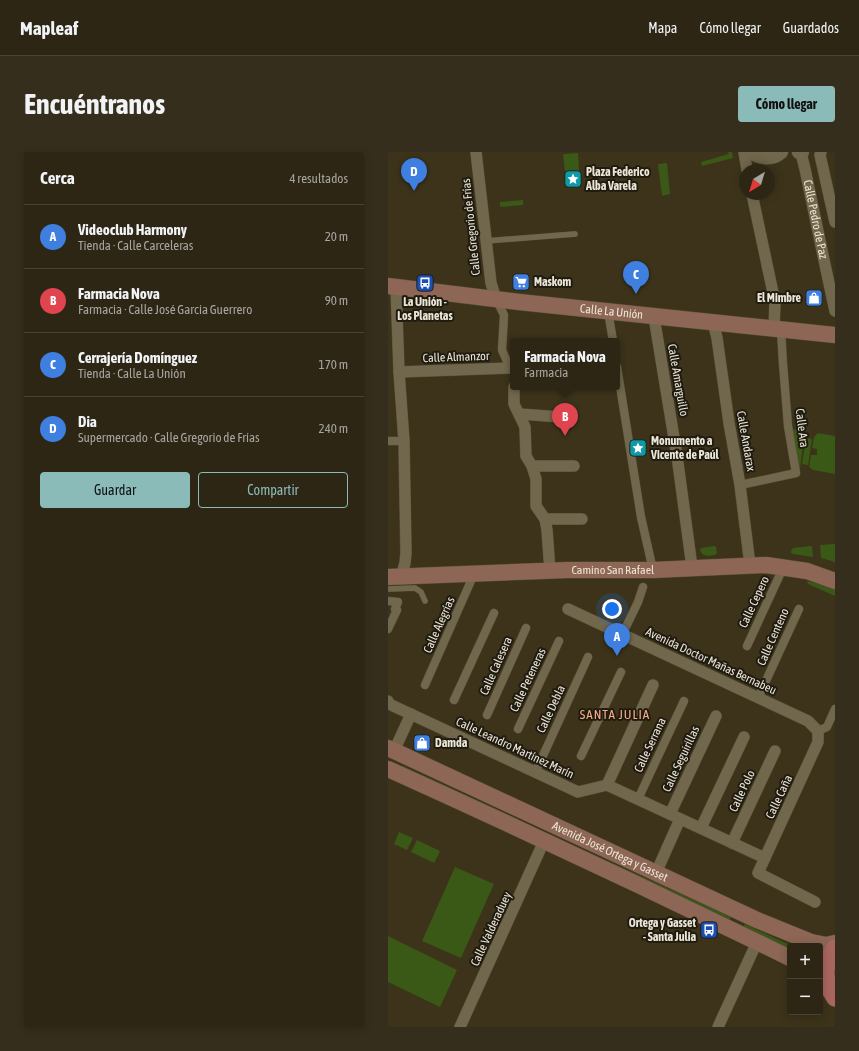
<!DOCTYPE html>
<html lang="es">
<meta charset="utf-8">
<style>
body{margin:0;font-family:"Asap Condensed",sans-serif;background:#352e1d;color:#f1f3f6}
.controls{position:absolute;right:12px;bottom:12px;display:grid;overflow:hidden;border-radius:4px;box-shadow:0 2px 10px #0003}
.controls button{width:36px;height:36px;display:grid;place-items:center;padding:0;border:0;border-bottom:1px solid #484334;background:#2d2614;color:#f1f3f6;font:20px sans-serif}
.compass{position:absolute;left:351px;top:12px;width:36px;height:36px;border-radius:50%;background:#2d2614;box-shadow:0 2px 10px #0003;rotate:218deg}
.you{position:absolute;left:224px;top:457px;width:14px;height:14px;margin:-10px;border:3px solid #fff;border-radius:50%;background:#1a73e8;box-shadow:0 0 0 6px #1a73e833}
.badge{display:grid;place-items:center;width:26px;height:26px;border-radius:50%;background:#8bbbb9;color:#fff;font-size:13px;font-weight:700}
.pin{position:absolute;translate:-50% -33px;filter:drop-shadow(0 1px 2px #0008)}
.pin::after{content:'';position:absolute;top:21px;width:14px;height:12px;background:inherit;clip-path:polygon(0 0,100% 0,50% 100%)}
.popup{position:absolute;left:122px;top:186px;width:110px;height:52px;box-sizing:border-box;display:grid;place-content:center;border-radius:4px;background:#2d2614;filter:drop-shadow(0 1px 3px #0005);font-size:13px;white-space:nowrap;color:#a7a5a0}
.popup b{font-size:15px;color:#f1f3f6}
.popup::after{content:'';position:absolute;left:50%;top:100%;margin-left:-8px;border:8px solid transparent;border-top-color:#2d2614}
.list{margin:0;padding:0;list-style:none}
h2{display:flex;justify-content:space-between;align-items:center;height:52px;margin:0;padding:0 16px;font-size:17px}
h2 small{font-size:13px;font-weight:400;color:#a7a5a0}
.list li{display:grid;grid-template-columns:26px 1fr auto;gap:12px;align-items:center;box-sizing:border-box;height:64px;padding:0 16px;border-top:1px solid #484334}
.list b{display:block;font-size:15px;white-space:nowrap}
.list p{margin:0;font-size:13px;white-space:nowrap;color:#a7a5a0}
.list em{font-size:13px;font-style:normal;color:#a7a5a0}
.actions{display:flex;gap:8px;padding:12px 16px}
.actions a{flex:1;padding:9px 0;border:1px solid #8bbbb9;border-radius:4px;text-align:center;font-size:14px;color:#8bbbb9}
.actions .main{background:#8bbbb9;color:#111}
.map{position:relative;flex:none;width:447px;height:875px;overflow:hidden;border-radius:4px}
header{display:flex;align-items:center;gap:24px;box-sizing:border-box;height:56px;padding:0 20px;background:#2d2614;border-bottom:1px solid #484334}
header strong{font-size:19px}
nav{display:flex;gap:22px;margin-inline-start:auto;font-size:14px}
.intro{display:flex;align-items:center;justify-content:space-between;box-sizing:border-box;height:96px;padding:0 24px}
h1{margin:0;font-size:28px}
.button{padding:10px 18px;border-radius:4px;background:#8bbbb9;color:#111;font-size:14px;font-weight:700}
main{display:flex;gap:24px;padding:0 24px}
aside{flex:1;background:#2d2614;border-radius:4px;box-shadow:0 2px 10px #0003}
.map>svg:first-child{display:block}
.green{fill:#3a5816}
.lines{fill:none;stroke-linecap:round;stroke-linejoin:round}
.service-casing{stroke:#575039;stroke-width:6}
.pedestrian-casing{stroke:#575039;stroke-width:9}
.minor-casing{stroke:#575039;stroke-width:12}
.tertiary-casing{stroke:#575039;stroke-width:15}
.secondary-casing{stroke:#575039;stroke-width:17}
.primary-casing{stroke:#575039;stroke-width:18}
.service{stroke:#71674c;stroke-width:5.5}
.pedestrian{stroke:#71674c;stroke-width:8}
.minor{stroke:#71674c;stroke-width:11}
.tertiary{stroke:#71674c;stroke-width:14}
.secondary{stroke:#8d6655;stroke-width:16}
.primary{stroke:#a9655f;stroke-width:17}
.labels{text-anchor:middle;stroke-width:4;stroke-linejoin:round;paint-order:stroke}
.poi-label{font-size:12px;font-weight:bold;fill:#ece6d7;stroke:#1f1b10;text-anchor:start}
.street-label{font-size:12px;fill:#ece6d7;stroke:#1f1b10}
.neighbourhood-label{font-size:13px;letter-spacing:1px;fill:#f6ae86;stroke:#1f1b10}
</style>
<header>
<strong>Mapleaf</strong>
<nav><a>Mapa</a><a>Cómo llegar</a><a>Guardados</a></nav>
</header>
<div class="intro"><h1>Encuéntranos</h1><a class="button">Cómo llegar</a></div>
<main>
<aside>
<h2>Cerca<small>4 resultados</small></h2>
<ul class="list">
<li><span class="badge" style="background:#3f7fe0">A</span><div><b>Videoclub Harmony</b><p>Tienda · Calle Carceleras</p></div><em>20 m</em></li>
<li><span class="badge" style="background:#e0444e">B</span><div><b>Farmacia Nova</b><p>Farmacia · Calle José García Guerrero</p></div><em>90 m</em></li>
<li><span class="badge" style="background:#3f7fe0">C</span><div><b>Cerrajería Domínguez</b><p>Tienda · Calle La Unión</p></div><em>170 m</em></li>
<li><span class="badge" style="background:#3f7fe0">D</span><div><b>Dia</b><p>Supermercado · Calle Gregorio de Frías</p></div><em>240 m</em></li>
</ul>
<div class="actions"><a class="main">Guardar</a><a>Compartir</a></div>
</aside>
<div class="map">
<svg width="447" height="875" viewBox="0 0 447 875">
<rect width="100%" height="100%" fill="#3c331a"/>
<path class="green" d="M340,0H344L345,6L314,14L313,10L341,2Z
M190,1L191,19L177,20L175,2Z
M279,11L282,42L274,44L270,12Z
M135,48V53L112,55V50Z
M404,277L417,279L412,317H411Z
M430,281L447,284V322L425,318L421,315L423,303H429V297L424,296L426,285Z
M418,286L424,287L420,313L414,312Z
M447,392V410L433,406L432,393Z
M326,394L328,395L329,401L327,403C321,404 314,405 312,398L313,396Z
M424,394L425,405L405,402L403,401V399L405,396Z
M419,429L447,436V444L420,432Z
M15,614L130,667L128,671L13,618Z
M143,674L343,765L341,768L142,677Z
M11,680L25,686L19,698L6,692Z
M29,688L52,699L46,711L23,700Z
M67,715L106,732L73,806L34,789Z
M357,772L404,794H402V797L355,775Z
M0,784L69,818L52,855L0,830Z"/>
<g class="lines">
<defs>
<path id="service" d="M98,89L187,82
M0,437L27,436L33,440L37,449"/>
<path id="pedestrian" d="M108,147L116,163L114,198L122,216
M220,159L225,189
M229,215L253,365L265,418
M0,289H16
M352,333L408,321L400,274L395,212L393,178
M0,449L10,450L7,457L9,458L0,477
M234,483L250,450L255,435
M359,494L395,416
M37,533L86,422
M370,546L411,457
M66,548L106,461
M99,563L138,476
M130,577L171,489
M430,579L439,575L447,557
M193,604L233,520
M148,619L200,505
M250,647L296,549"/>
<g id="minor">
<path d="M88,0L103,131L108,147"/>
<path d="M356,0L359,18"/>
<path d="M433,0L432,3L447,70"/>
<path id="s1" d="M413,1L417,17L436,108L447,159"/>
<path d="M364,42L387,150L386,177"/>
<path d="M8,135L11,220L16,289L18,401L17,411L13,425"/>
<path d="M266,165L289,304L304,415"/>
<path d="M325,170L329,186L341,271L352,333L362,413"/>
<path d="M11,220L125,216"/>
<path d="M126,235V252L137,275L138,304L144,314L148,327V354L157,367L159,378L162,419"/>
<path d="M131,262L173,265"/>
<path d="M144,314H186"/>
<path d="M157,367H194"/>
<path d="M180,457L420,569L430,579V590L370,721L427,750"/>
<path d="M0,549L1,552L190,640L219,633L377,706"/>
<path d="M6,599L23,562"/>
<path d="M219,633L265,533"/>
<path d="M282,662L328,564"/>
<path d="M313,676L356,585"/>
<path d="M344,691L387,599"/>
<path d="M268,721L292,667"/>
<path d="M72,875L156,689"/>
<path d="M330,875L369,790"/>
</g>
<path id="tertiary" d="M363,0C372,6 384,8 393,0
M411,0L413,1L414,0"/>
<g id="secondary">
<path id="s2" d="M0,134L131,150L447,183"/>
<path id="s3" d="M0,425L180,418H265L378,413L419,419L447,429"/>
<path id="s4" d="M0,596L369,768L423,790L438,793L447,791"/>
<path d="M0,617C135,678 269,741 402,806"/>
</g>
<path id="primary" d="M447,796C435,813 435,829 447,846"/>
</defs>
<use href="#service" class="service-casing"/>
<use href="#pedestrian" class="pedestrian-casing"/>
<use href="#minor" class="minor-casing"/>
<use href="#tertiary" class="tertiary-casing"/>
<use href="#secondary" class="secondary-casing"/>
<use href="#primary" class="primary-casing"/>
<use href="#service" class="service"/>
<use href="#pedestrian" class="pedestrian"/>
<use href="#minor" class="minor"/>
<use href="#tertiary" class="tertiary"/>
<use href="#secondary" class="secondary"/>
<use href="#primary" class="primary"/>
</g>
<defs>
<symbol id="sight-square" viewBox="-11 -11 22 22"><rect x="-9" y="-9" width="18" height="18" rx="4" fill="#0f9aa8" stroke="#1f1b10"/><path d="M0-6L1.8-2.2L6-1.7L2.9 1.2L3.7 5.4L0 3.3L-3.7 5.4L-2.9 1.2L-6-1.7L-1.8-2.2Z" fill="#fff"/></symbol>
<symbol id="supermarket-square" viewBox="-11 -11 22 22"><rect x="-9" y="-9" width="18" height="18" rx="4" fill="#3f7fe0" stroke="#1f1b10"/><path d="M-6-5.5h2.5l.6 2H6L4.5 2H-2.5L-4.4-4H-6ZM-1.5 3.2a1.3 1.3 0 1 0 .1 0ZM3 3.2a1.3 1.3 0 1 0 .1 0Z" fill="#fff"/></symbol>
<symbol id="bus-square" viewBox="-11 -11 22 22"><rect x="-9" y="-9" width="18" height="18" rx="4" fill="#1a4fb4" stroke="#1f1b10"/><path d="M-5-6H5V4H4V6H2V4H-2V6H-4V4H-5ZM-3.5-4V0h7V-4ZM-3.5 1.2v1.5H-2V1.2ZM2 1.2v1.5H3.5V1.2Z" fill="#fff"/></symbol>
<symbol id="shop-square" viewBox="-11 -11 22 22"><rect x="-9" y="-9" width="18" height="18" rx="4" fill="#3f7fe0" stroke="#1f1b10"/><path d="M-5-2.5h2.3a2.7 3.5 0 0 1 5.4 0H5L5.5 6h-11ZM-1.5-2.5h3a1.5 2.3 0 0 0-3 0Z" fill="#fff"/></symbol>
</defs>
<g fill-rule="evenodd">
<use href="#sight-square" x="175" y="17" width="20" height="20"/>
<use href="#supermarket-square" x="123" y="120" width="20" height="20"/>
<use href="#bus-square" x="27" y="121" width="20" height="20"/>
<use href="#shop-square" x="416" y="136" width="20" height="20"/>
<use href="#sight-square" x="240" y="286" width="20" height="20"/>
<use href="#shop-square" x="24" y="581" width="20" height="20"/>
<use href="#bus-square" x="311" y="768" width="20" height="20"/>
</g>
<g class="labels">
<g class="poi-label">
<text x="198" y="24">Plaza Federico<tspan x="198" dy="14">Alba Varela</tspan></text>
<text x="146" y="134">Maskom</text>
<text x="413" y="150" text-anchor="end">El Mimbre</text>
<text x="37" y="154" text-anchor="middle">La Unión -<tspan x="37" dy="14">Los Planetas</tspan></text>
<text x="263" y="293">Monumento a<tspan x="263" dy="14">Vicente de Paúl</tspan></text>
<text x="47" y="595">Damda</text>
<text x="308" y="775" text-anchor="end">Ortega y Gasset<tspan x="308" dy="14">- Santa Julia</tspan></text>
</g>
<g class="street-label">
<text dy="4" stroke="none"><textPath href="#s1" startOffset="68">Calle Pedro de Paz</textPath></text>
<text transform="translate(83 75) rotate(-96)" y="4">Calle Gregorio de Frías</text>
<text dy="4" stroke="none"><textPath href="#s2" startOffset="225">Calle La Unión</textPath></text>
<text transform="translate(68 205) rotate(-2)" y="4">Calle Almanzor</text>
<text transform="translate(290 228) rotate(80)" y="4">Calle Amarguillo</text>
<text transform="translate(414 276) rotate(83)" y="4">Calle Ara</text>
<text transform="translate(358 289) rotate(80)" y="4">Calle Andarax</text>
<text dy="4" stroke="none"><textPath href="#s3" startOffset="225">Camino San Rafael</textPath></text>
<text transform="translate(366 450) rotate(-65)" y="4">Calle Cepero</text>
<text transform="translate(51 473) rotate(-66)" y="4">Calle Alegrías</text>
<text transform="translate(385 485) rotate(-66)" y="4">Calle Centeno</text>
<text transform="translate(323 509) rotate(25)" y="4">Avenida Doctor Mañas Bernabeu</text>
<text transform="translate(108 514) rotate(-66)" y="4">Calle Calesera</text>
<text transform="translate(140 528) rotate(-65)" y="4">Calle Peteneras</text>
<text transform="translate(163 557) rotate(-65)" y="4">Calle Debla</text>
<text transform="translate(262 593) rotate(-65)" y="4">Calle Serrana</text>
<text transform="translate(127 596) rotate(25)" y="4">Calle Leandro Martínez Marín</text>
<text transform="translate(293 607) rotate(-65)" y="4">Calle Seguirillas</text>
<text transform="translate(354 639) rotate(-65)" y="4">Calle Polo</text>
<text transform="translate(391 645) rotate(-65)" y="4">Calle Caña</text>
<text dy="4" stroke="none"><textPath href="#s4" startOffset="245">Avenida José Ortega y Gasset</textPath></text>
<text transform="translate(103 777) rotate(-65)" y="4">Calle Valderaduey</text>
</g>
<g class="neighbourhood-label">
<text x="227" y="567">SANTA JULIA</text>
</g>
</g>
</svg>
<div class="controls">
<button>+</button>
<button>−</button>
</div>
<svg class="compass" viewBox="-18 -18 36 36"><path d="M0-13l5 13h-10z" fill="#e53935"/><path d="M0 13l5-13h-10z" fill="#a7a5a0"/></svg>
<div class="you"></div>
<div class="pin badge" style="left:229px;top:504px;background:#3f7fe0">A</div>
<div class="pin badge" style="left:177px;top:284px;background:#e0444e">B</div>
<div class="popup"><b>Farmacia Nova</b>Farmacia</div>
<div class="pin badge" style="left:248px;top:142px;background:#3f7fe0">C</div>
<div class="pin badge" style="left:26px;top:39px;background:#3f7fe0">D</div>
</div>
</main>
